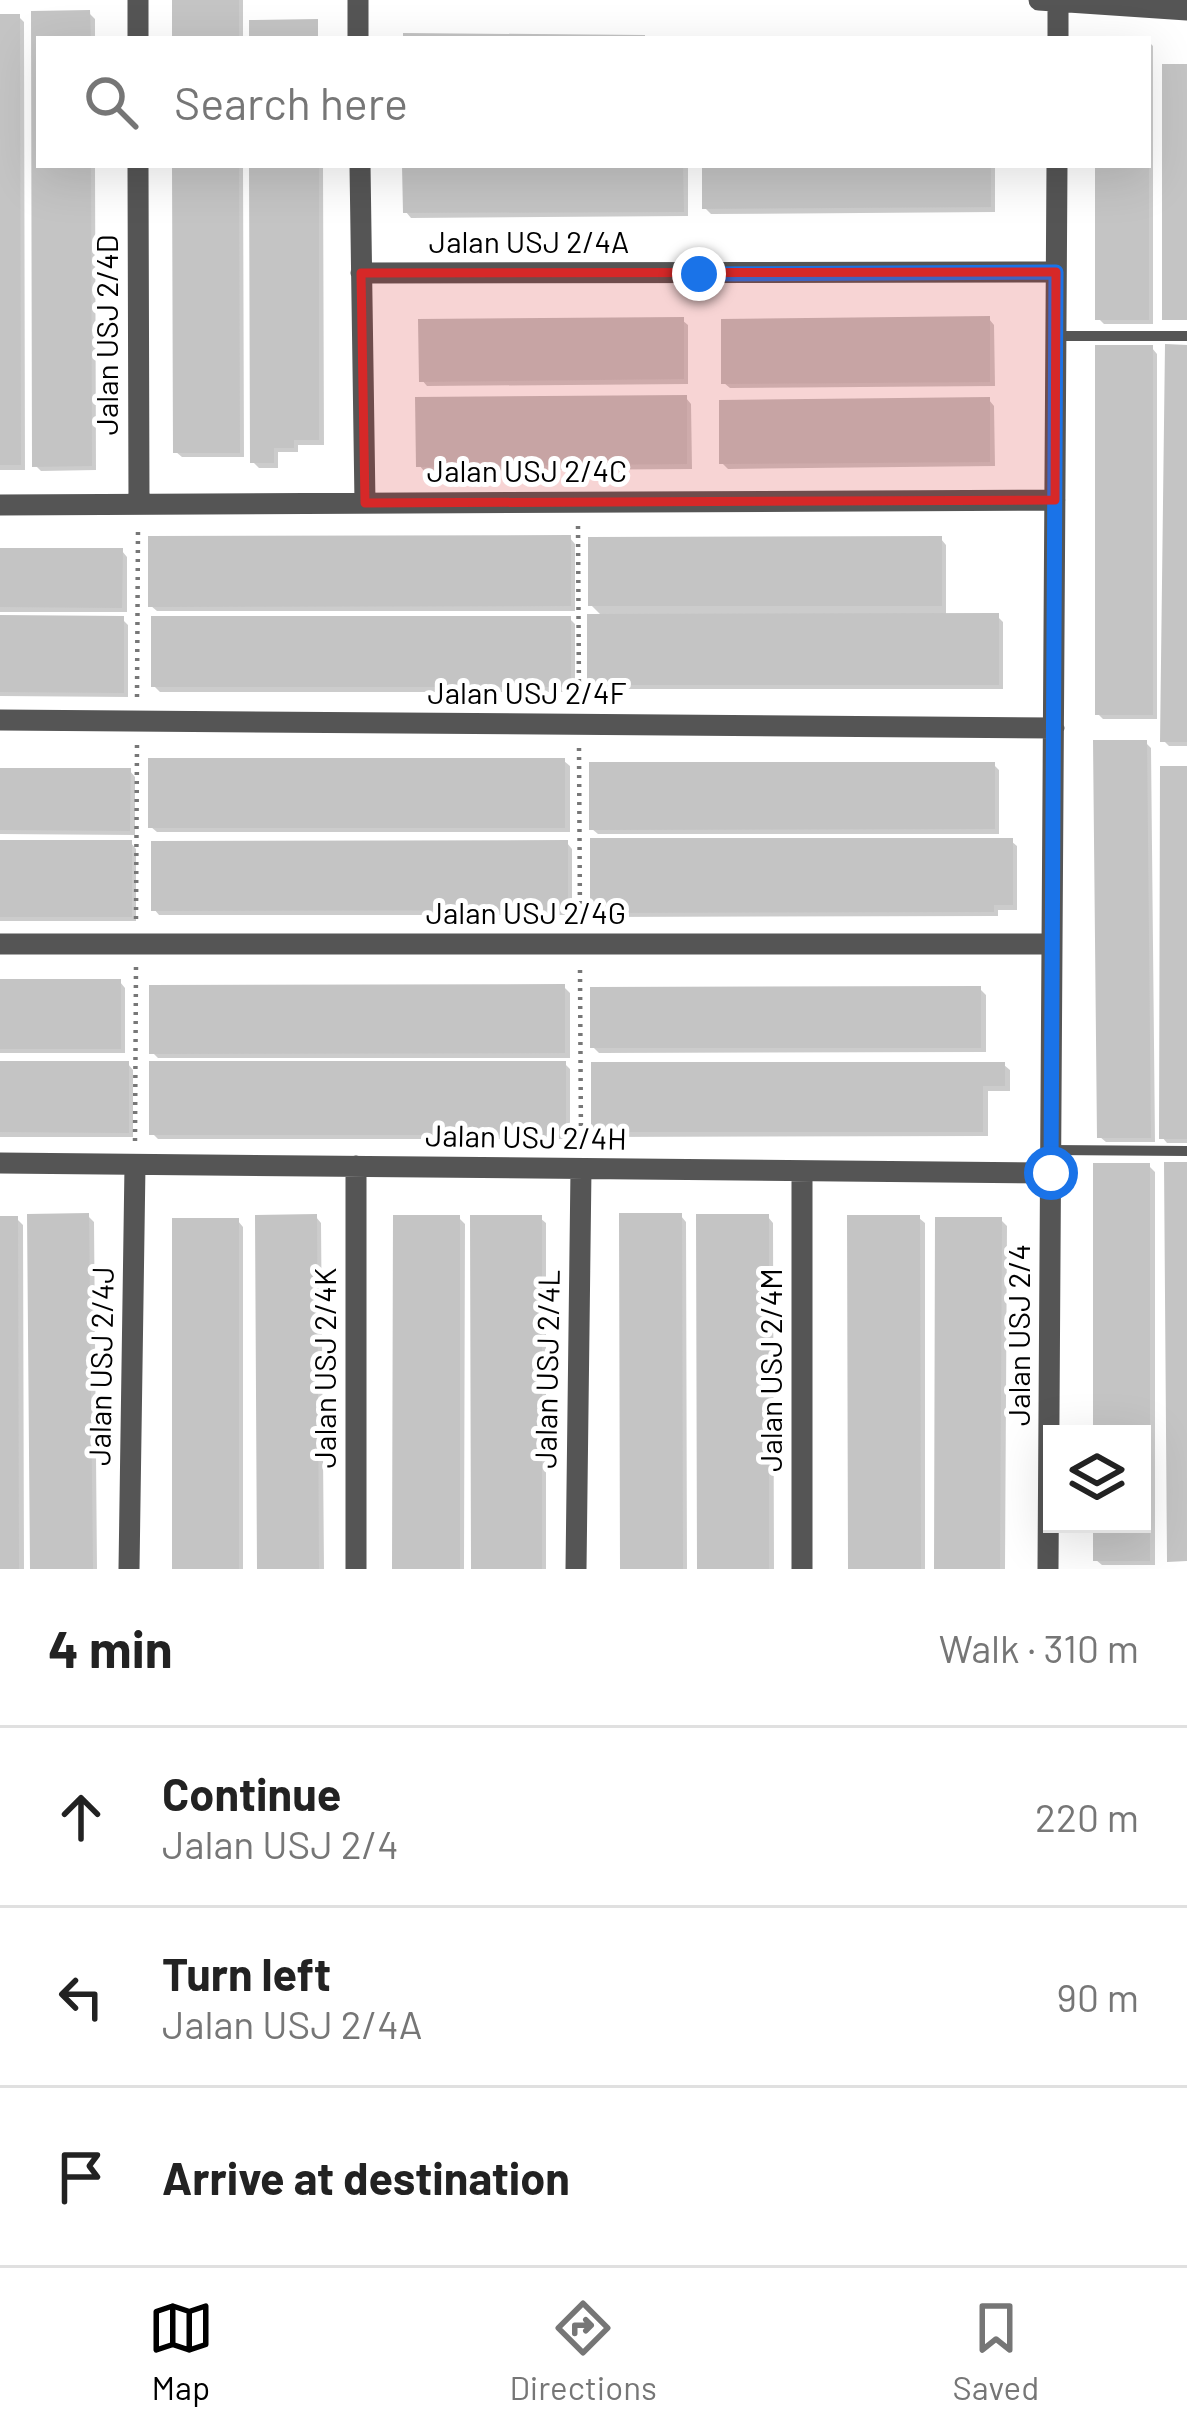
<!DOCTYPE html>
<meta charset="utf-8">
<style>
body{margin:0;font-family:Barlow,sans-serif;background:#f2f2f2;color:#222}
.controls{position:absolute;right:36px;bottom:36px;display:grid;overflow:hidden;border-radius:0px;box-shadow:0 12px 48px #0002}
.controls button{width:108px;height:108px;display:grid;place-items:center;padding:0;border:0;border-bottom:3px solid #e0e0e0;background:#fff;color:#222;font:60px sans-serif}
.stop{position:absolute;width:36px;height:36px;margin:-27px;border:9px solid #1a73e8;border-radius:50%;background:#fff}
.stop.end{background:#1a73e8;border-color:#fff;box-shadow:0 3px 12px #0008}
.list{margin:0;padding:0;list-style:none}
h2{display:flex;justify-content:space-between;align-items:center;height:156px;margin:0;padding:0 48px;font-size:51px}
h2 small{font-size:39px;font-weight:400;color:#767676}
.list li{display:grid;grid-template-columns:78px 1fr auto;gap:36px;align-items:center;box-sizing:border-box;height:180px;padding:0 48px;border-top:3px solid #e0e0e0}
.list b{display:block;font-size:45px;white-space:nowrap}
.list p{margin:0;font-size:39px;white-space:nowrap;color:#767676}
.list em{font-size:39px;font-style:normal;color:#767676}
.icon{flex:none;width:66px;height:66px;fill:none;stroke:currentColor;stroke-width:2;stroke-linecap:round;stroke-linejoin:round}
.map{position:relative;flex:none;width:1187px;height:1569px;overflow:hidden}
.search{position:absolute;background:#fff;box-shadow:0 12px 48px #0002;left:36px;right:36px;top:36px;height:132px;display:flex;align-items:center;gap:30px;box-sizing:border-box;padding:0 42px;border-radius:0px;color:#767676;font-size:45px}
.sheet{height:696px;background:#fff}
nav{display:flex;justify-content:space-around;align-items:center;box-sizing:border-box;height:168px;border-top:3px solid #e0e0e0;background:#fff;font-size:33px;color:#767676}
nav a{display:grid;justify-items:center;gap:6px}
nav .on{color:#000}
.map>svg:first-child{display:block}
.shadow{fill:#0003}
.building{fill:#c4c4c4}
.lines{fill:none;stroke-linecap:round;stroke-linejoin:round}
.path{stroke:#777;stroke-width:4.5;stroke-dasharray:3 6;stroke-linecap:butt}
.service{stroke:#555;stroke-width:10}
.minor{stroke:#555;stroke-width:21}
.route{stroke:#1a73e8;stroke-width:15}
.marked{fill:#d62828;fill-opacity:0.2;stroke:#d62828;stroke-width:9;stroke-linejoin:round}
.labels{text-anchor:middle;stroke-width:10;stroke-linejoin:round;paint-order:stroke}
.street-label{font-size:30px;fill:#000;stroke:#fff}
</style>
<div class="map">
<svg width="1187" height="1569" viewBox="0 0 1187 1569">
<rect width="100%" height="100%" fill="#fff"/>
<path class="shadow" d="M175,0H243V39H175Z
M89,13L95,19V39H39V165H95L96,470L41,471L35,465L34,14Z
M0,17H19L24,22L25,470H0Z
M1148,41L1153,46V324H1104L1098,318V165H1148Z
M175,165H243L244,457H182L176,452Z
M252,165H323L324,445H298V452H278V468H259L253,462Z
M405,165H688V216L411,218L406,212Z
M705,165H995V212L711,214L705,208Z
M989,319L994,325L995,386L730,388L724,383Z
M682,320L688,325V384L427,386L422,380Z
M1152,348L1157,354V719H1103L1098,714Z
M1187,348V746H1169L1163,740Z
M686,398L691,404L692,469L424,471L419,465Z
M989,400L994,406L995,466L728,469L722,463Z
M570,538L575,544V611H157L151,606Z
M941,539L946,545V616H997L1003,622V689H595L590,684L603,617L591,605Z
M0,551H122L127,557V612H0Z
M0,619H122L128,625V697L0,696Z
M570,619L575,624V692H160L154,686Z
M1146,743L1151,748L1155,1142H1106L1100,1137Z
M564,761L570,766V832H157L151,827Z
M994,765L999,770V834H598L592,829Z
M1187,769V1143H1167L1162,1137Z
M0,770L130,771L135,777V835L0,834Z
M1011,841L1017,846V910H998V916L599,917L593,911Z
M0,843H131L136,849V921H0Z
M567,843L572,849V915H159L154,909Z
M0,982H120L125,988V1053H0Z
M564,987L570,993V1058H158L152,1052Z
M980,989L986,995V1052L599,1053L593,1047Z
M0,1064H128L133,1070V1137H0Z
M565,1064L570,1069V1139H158L152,1133Z
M1004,1065L1010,1070V1091H988V1136L600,1137L594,1131Z
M1149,1166L1155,1172V1565H1102L1096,1560V1524H1142V1434H1096Z
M88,1216L94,1222L97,1569H33Z
M681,1216L686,1222L687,1569H623Z
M316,1217L321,1223L324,1569H260Z
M768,1217L773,1223L774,1569H700Z
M459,1218L465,1224L464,1569H395Z
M540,1218L546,1223V1569H474Z
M919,1218L925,1223V1569H851Z
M0,1219H17L23,1225L24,1569H0Z
M1001,1220L1007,1226L1005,1569H936Z
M238,1221L243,1227V1569H176Z"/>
<path class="building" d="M172,0H239V39H172Z
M90,10L91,39H39V165H91L92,466L32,467L31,11Z
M0,14H20L21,465H0Z
M318,19V39H249V20Z
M403,33L645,35V39H403Z
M1162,64H1187V320H1162Z
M172,165H239L240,453H173Z
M249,165H319V440H294V448H274V463H250Z
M402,165H683L684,212L403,213Z
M702,165H991V207L702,209Z
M1095,165H1149V320H1095Z
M990,316V382L721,384V319Z
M684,317V379L419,382L418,319Z
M1165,344L1187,345V742H1160Z
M1095,345H1153V715H1095Z
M687,395V464L416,467L415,397Z
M990,397V462L719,464V400Z
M571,535V606L148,607V536Z
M942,536V606H588V537Z
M0,548H123L122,608L0,607Z
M999,613V685H587V614Z
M0,615L124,616V693L0,692Z
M151,616H571V687H151Z
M1093,740H1147L1151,1138H1097Z
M148,758H565V828H148Z
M589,762H995V829L589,830Z
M1160,766H1187V1139H1159Z
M0,768H131L130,831L0,830Z
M590,838H1013V905H994V912L590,913Z
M0,840H132V917H0Z
M568,840V910L151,911V841Z
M0,979H121V1049H0Z
M565,984V1053L149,1054V985Z
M981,986V1048H590V987Z
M0,1061H129V1133L0,1132Z
M149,1061H566V1135H149Z
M591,1062H1005V1086H983V1132H591Z
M1164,1162H1187V1561L1167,1562Z
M1093,1163H1150V1561H1093V1524H1142V1434H1093Z
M89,1213L93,1569H30L27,1214Z
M619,1213H682L683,1569H620Z
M317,1214L319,1569H257L255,1215Z
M696,1214H769V1569H697Z
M393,1215H460V1569H392Z
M470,1215H542V1569H471Z
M847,1215H920L921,1569H848Z
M0,1216H18L19,1569H0Z
M935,1217H1002L1000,1569H934Z
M172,1218H239V1569H172Z"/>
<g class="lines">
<path class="path" d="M578,526L579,700
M137,697L138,528
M579,748L580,922
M136,919L137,744
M580,970L581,1144
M135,1141L136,966"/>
<path class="service" d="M1056,336H1187
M1051,1150L1187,1151"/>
<path class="minor" d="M138,0V39
M358,0V39
M1039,0L1187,10
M1058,39V1
M138,165L139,504
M360,165L365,503
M361,273L1056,272
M0,505L1055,500
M0,720L1054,728
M0,944H1052
M0,1163L1051,1173
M356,1166V1569
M802,1171V1569
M129,1569L135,1165
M576,1569L581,1169
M1048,1569L1057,165"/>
</g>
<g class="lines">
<path class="route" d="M699,274L1056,272L1051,1173"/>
</g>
<path class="marked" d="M1056,272L1055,500L365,503L361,273Z"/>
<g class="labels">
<g class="street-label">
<text x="529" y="253">Jalan USJ 2/4A</text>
<text transform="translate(108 335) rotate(-90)" y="10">Jalan USJ 2/4D</text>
<text x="527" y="482">Jalan USJ 2/4C</text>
<text x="527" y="704">Jalan USJ 2/4F</text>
<text x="526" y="924">Jalan USJ 2/4G</text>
<text transform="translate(526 1138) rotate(1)" y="10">Jalan USJ 2/4H</text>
<text transform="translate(1020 1335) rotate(-90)" y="10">Jalan USJ 2/4</text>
<text transform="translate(102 1366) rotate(-89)" y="10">Jalan USJ 2/4J</text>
<text transform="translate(326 1368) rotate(-90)" y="10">Jalan USJ 2/4K</text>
<text transform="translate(548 1369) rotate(-89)" y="10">Jalan USJ 2/4L</text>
<text transform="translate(772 1370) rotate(-90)" y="10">Jalan USJ 2/4M</text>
</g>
</g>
</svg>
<div class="controls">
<button><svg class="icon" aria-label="layers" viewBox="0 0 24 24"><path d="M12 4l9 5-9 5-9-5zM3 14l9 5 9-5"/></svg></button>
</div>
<div class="stop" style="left:1051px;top:1173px"></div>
<div class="stop end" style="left:699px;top:274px"></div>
<div class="search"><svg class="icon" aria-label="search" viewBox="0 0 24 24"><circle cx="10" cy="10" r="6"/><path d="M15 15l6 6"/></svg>Search here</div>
</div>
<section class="sheet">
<h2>4 min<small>Walk · 310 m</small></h2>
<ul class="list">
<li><svg class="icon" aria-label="ahead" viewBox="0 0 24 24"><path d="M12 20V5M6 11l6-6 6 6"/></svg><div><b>Continue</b><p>Jalan USJ 2/4</p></div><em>220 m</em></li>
<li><svg class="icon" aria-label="left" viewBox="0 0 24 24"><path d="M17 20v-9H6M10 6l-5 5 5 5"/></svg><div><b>Turn left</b><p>Jalan USJ 2/4A</p></div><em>90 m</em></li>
<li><svg class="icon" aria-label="arrive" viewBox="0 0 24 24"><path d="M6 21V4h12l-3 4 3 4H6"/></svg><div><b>Arrive at destination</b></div></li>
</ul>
</section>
<nav>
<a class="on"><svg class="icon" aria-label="map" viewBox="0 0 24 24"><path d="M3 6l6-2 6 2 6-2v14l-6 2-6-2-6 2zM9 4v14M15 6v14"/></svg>Map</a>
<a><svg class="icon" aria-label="directions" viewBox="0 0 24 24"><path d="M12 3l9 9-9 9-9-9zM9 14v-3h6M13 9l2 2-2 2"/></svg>Directions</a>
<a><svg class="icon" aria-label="saved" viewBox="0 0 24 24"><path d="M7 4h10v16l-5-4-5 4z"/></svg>Saved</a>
</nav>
